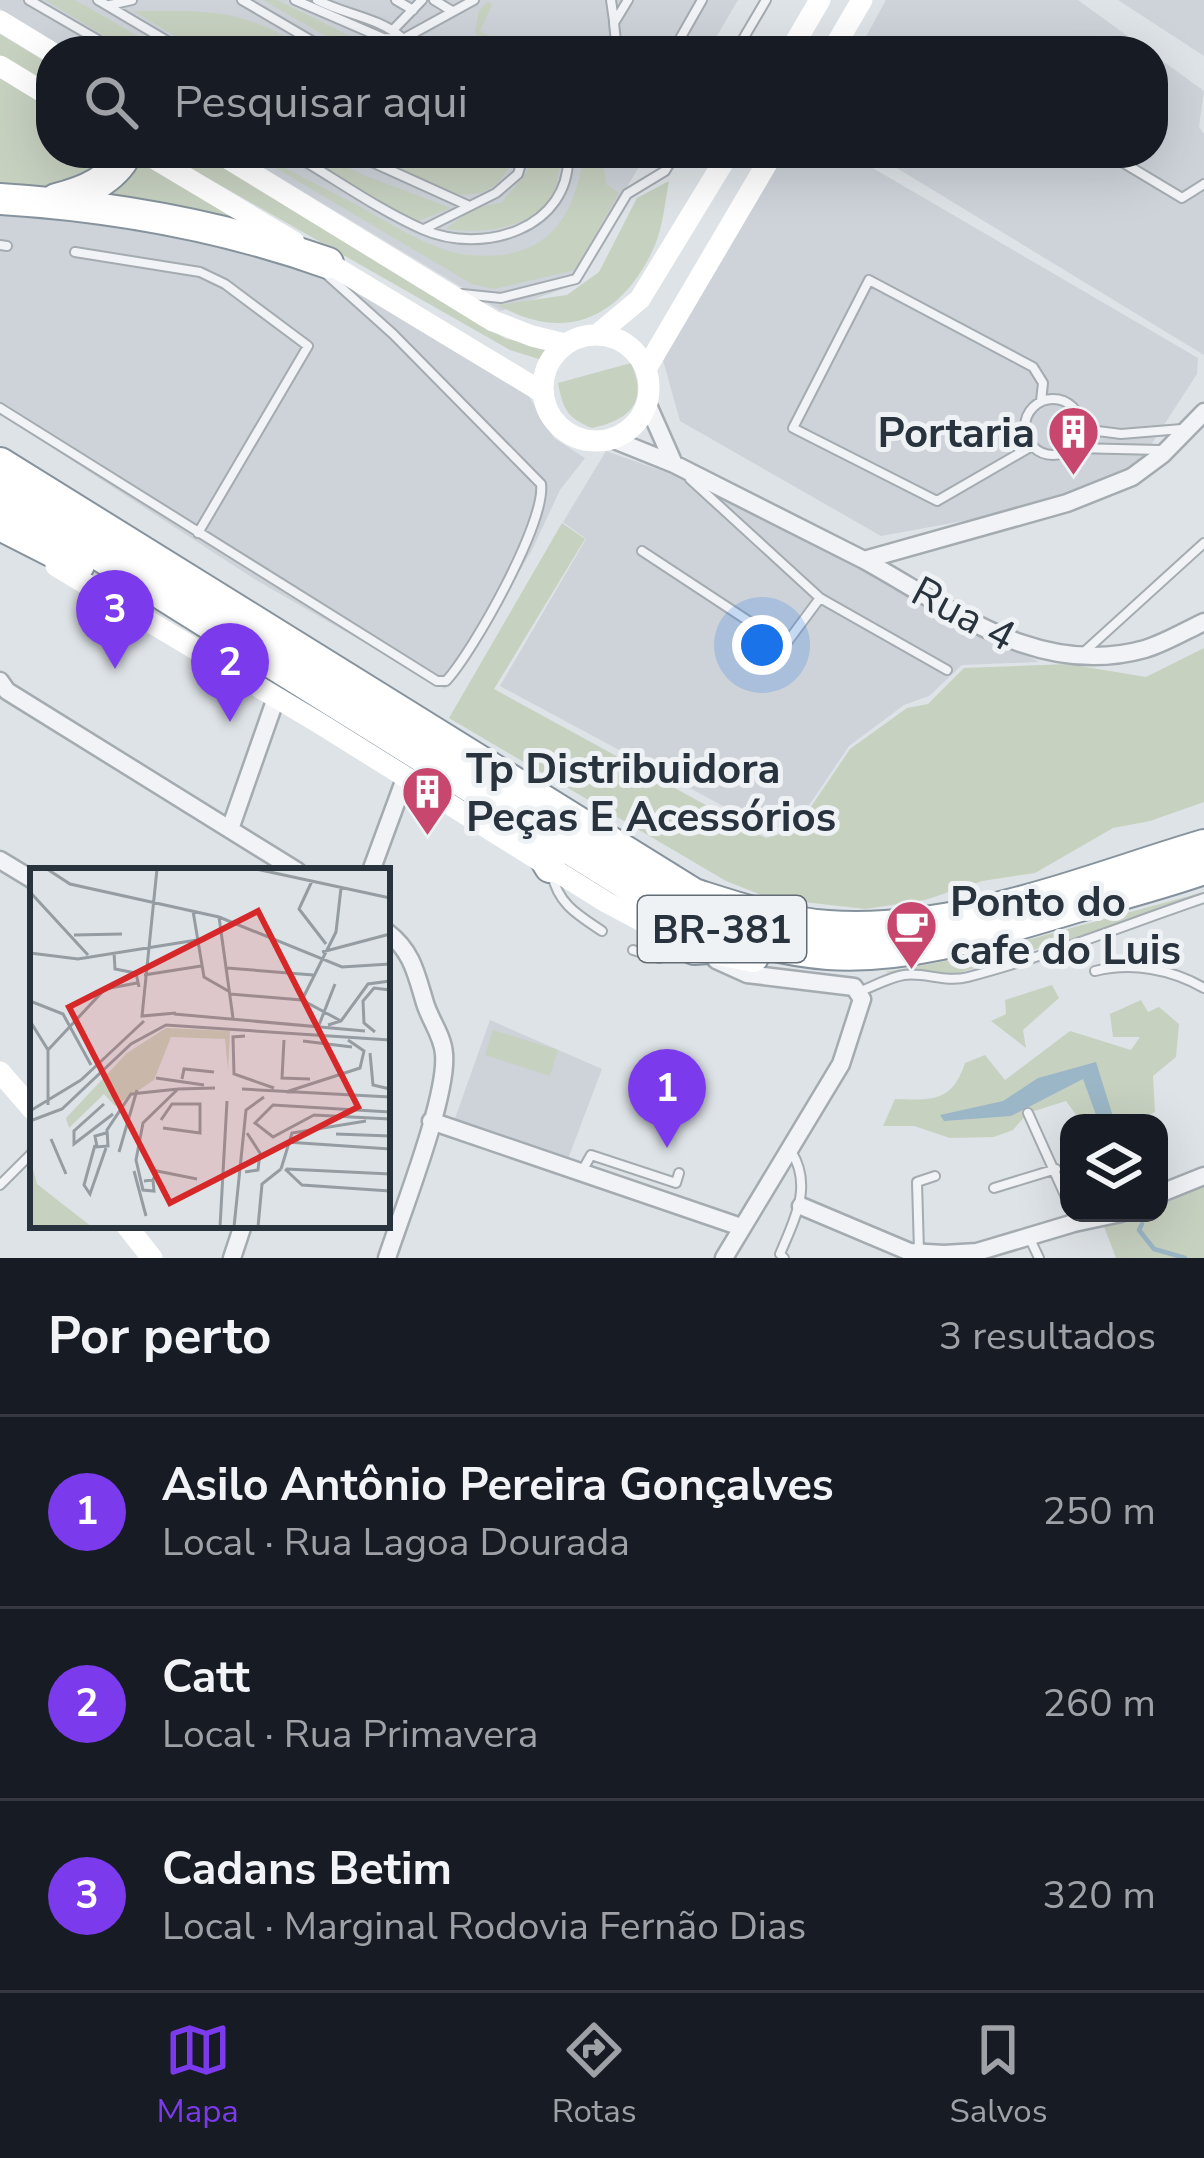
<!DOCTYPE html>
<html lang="pt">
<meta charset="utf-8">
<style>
body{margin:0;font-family:"Nunito Sans",sans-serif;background:#242831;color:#f1f3f6}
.controls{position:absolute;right:36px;bottom:36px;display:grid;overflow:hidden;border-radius:24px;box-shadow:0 12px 48px #0002}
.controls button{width:108px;height:108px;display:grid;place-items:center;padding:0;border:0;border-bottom:3px solid #363941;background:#171b24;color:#f1f3f6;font:60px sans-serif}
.you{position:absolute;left:762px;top:645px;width:42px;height:42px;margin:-30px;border:9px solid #fff;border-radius:50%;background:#1a73e8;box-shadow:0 0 0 18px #1a73e833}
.badge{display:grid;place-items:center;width:78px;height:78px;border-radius:50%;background:#7c3aed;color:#fff;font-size:39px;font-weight:700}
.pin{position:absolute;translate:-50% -99px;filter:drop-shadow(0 3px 6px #0008)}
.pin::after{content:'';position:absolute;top:63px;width:42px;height:36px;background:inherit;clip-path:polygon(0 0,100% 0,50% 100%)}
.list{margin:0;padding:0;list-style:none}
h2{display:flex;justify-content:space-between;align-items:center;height:156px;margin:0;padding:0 48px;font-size:51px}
h2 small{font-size:39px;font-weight:400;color:#9ea1a6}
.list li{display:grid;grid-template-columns:78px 1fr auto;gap:36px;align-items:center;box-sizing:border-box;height:192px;padding:0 48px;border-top:3px solid #363941}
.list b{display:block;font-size:45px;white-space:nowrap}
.list p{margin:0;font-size:39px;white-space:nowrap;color:#9ea1a6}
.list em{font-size:39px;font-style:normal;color:#9ea1a6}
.icon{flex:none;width:66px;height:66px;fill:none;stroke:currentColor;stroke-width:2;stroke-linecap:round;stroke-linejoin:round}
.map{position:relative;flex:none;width:1204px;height:1258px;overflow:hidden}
.search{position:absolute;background:#171b24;box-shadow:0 12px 48px #0002;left:36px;right:36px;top:36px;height:132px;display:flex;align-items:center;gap:30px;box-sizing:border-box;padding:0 42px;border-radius:48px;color:#9ea1a6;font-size:45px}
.sheet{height:732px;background:#171b24}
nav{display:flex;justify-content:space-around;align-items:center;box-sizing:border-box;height:168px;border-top:3px solid #363941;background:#171b24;font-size:33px;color:#9ea1a6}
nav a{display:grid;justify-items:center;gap:6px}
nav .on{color:#7c3aed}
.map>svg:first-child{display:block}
.built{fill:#cdd3d9}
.green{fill:#c7d1c0}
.water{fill:#9bb6c6}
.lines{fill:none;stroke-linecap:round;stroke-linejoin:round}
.stream{stroke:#9bb6c6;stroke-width:4.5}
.lane-casing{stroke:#a4abb1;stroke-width:12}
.street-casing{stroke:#a4abb1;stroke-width:21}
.highway-casing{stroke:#86939d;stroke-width:34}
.lane{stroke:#f1f3f6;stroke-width:8}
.street{stroke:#f1f3f6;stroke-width:16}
.secondary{stroke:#fff;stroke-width:21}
.highway{stroke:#fff;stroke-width:30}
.labels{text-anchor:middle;stroke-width:10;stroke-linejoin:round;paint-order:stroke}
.shield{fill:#eef2f5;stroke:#636c75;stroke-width:3}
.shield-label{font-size:39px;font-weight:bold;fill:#28333e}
.poi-label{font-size:42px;font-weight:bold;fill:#28333e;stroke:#eef2f5;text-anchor:start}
.street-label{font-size:42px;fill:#28333e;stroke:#eef2f5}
.inset-road{fill:none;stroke:#959da3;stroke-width:3}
.view{fill:#d62828;fill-opacity:0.15;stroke:#d62828;stroke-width:6}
.inset-edge{fill:none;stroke:#28333e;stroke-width:6}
</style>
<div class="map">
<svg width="1204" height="1258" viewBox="0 0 1204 1258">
<rect width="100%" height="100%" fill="#dee3e7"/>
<path class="built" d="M0,0H738L708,51H69L0,9Z
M886,0H1078L1148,51H858Z
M1118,0H1204V56Z
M1153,54L1204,91L1199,127L1204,134V355L872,153H1153Z
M239,153H647L568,287L501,311Z
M781,153H847L1198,358L1197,374L1134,471L1029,509L881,536L680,421L663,360Z
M0,206L174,229L280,255L404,317L522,385L554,438L585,458L560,490L531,552L445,689L256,580L0,414Z
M606,451L713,489L1039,662L962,665L929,696L904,705L849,746L795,826L766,829L500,686L586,539L563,522Z
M490,1020L602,1069L568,1159L453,1124Z"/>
<path class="green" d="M45,0H75L164,51H130Z
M263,0H277L364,43H481L475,32L479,10L488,1L492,5L480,31L514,51H352Z
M133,11C214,11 238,7 311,51H200Z
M0,34L51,65V87L0,56Z
M0,73L51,103V153H117L71,188L0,183Z
M164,153H205L506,339L548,346L542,360L510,350Z
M250,153H258C290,171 324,188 357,205C390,223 431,251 468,255C544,262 574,223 584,153H602L606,184L619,193L575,270L494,289L472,284Z
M300,153H320L363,175L451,208L416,222Z
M371,153H515C488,231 418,181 371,153Z
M532,153H562L553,202C518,229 490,234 446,229L472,209L502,202L527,172Z
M139,155L262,231L100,200Z
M669,181C665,201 663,226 655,245C624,316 567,345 498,305L567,295L599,272L637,198Z
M631,363C648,402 631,419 592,428C567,418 563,409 558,383Z
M562,523L585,539L494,689L766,838L796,829L850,749L907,708L928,704L964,668L1068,664L1146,677L1204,648V802L1150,821L1113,828L1035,873L982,881L925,900L865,909L769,898L726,881L449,718Z
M1204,892V898L935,980L885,972L957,959Z
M1052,985L1059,998L1023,1030L1026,1048L991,1021L1006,1014L1005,1000Z
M1141,1000L1148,1012L1159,1007L1179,1024L1176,1057L1153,1076L1155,1112L1136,1123H1082L1066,1101L1028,1113L1013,1130L994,1137L950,1138L914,1126H883L895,1099C931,1100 952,1103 965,1063L985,1055L1005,1080L1070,1031L1131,1050L1140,1037H1113L1110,1014Z
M493,1030L558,1050L550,1076L485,1055Z
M1204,1185V1258H1116L1103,1224L1132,1213H1159V1202Z"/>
<path class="water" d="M1096,1062L1115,1123H1099L1083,1079L1011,1116L944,1121L940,1115L1003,1101L1038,1078Z"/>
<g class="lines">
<path class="stream" d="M1142,1224L1139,1230L1154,1249L1185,1258"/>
<defs>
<path id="lane" d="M29,0L117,51
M98,0L184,51
M242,0L329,51
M295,0L383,38L403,39L474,0
M317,0C343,14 381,18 402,38
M396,0L413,10
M434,0L452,11
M611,0L614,21
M110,5L132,0
M393,30L422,0
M617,51L614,23L628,0
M673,51L702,0
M736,51L766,0
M291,153C334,178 377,209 422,229C482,256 572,229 568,153
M352,153L467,205
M628,153L629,160
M1107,153L1182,198L1204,184
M424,229L496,193L518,174L524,153
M0,245L7,246
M75,252L200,272L225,284L308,346L198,533
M462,294L501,298L576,279L627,194L665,171L676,153
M1025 427a28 28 0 1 1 56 0a28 28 0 1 1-56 0Z
M0,408L437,681H446C473,652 546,522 541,484L393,334L325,273
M1082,429L1121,434L1182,429
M1032,446L937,501L793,428L869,280L1033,367L1043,383L1041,401
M1074,448L1160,450
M690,479L820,598L947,670
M642,551L785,645L820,598
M1084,652L1204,543
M552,874C558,904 578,915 602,931
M633,950L659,958L683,952
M1095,971C1132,962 1171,969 1204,988
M861,991C874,986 890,977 904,975C925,972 945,983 968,977C1048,956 1125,925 1204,898
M1028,1113L1069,1204
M582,1171L591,1155L676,1183L679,1173
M0,1185L33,1152
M994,1188L1056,1169
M1029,1237L1039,1258
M919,1251L917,1182L935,1176
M784,1258L780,1254C795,1218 813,1186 791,1151"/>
<path id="street" d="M612,439L674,464L647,403
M674,464L864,560L1067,503L1132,477L1163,454L1204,412
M864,560C953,609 1038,679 1145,649C1165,643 1185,631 1204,622
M0,681L7,691L297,871
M230,829L276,698
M0,860L33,880
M371,871L406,776
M716,960L747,974L854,987L862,999L841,1064L724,1258
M431,1121L741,1227
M1159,1194L1204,1176
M801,1206L910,1252L944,1254L977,1252L1074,1223L1121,1213
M232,1258L243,1225
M387,1258C402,1212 448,1096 444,1054C443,1036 430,1020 425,1003C416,973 412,951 387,932"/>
<path id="highway" d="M0,199C114,206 221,225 328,263
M56,199C85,192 113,180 127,153
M0,463L694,894C738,908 782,923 828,926C957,935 1083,881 1204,845
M0,493L629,886C691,920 757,949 828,954C912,960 1001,929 1080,906C1122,894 1164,883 1204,869
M0,525L79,565
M514,831L539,848L550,867
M694,949L709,948L753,957"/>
</defs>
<use href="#lane" class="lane-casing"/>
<use href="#street" class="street-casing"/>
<use href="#highway" class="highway-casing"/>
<use href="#lane" class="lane"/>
<use href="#street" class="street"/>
<path class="secondary" d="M0,21L51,52
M790,51L820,0
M832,51L862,0
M0,66L51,97
M145,153L294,242
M219,153L493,321L532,336L565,344
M320,258L542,392
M598,334L640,299L729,153
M543 388a53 53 0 1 1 106 0a53 53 0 1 1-106 0Z
M646,369L773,153
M56,566L319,723L606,902L694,949
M0,1072L33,1110
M126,1225L152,1258"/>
<use href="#highway" class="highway"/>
</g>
<defs>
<symbol id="building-pin" viewBox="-11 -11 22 30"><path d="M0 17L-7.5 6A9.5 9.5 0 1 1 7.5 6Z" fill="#c8476e" stroke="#eef2f5"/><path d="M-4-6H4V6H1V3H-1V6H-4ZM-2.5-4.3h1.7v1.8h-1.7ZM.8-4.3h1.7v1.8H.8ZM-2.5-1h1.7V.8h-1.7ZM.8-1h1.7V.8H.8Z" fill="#fff"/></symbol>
<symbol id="cafe-pin" viewBox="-11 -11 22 30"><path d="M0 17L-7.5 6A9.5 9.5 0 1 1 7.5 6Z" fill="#c8476e" stroke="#eef2f5"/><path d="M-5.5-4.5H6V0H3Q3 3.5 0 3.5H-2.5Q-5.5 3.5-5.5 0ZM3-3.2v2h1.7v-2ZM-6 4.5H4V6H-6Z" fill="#fff"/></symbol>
</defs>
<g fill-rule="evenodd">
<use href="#building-pin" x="1044" y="402" width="59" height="81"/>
<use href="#building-pin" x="398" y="762" width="59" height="81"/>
<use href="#cafe-pin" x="882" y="896" width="59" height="81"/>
</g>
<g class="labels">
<rect class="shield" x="638" y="896" width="168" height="66" rx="9"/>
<g class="shield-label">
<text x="722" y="943">BR-381</text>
</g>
<g class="poi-label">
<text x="1035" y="447" text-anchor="end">Portaria</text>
<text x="466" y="783">Tp Distribuidora<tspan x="466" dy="48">Peças E Acessórios</tspan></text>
<text x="950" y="916">Ponto do<tspan x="950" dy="48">cafe do Luis</tspan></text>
</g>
<g class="street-label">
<text transform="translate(964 613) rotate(28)" y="15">Rua 4</text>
</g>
</g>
<g transform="translate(30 868)">
<rect width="360" height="360" fill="#dee3e7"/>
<path d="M136,160L200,163L198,202L195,171L141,169L124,212L85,238L74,226L39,260L36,250L97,185ZM0,290L7,316L62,359H0Z" fill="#c7d1c0"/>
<path class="inset-road" d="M17,1L40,16L189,49L312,99L360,96M127,1L112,148L146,145M226,1L360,30M282,13L269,41L296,76M0,24L58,87M163,43L174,109L200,124M189,49L203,150M44,67L92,66M84,84L85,101L106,105L109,119M292,84L360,66M0,85L48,91L167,72M197,100L283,107M114,107L171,98M200,126L272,132L311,153M272,132L306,64L311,20M0,133L33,146L61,197M144,146L335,163M0,153L18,182V237M289,157L305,116M298,157L311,153L338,116L360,113M345,164L334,155L333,133L344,120L360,122M215,168L203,169L204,206L244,220M254,172L252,210L280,211M273,173L322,179M18,182L75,121L107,115M340,185L343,217L360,221M126,210L174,217M152,211L154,201L184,204M51,212L114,153M212,221L360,229M256,224L330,200L334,183L318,172M74,236L44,263V276L83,246M0,243L51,212M360,244L243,237L225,255L243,269L284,247L360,251M131,252L142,236H170V265L133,260M0,253L32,241L101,176L136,157L360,172M76,265L65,268L67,279L78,278L77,262L101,226L148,221M306,266L360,268M21,271L36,306M256,274L360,281M65,277L54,317L60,326L76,280M89,284L107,222M251,301L262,265L336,253M255,301L272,317L360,323M256,301L360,306M104,303L116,348M215,304L228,302L230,285L217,265M123,312L127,303L167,311M114,313L123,312L124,323L113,322L106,292L113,255L148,221L185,220M190,359L197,233M204,359L216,242L234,229M228,359L232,316L251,301"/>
<path class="view" d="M228,43L328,239L140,335L39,139Z"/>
<rect width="360" height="360" class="inset-edge"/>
</g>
</svg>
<div class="controls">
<button><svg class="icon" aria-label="layers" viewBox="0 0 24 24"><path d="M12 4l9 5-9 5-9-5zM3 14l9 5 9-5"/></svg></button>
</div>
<div class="you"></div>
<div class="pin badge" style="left:667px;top:1148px">1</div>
<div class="pin badge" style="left:230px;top:722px">2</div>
<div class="pin badge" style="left:115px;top:669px">3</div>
<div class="search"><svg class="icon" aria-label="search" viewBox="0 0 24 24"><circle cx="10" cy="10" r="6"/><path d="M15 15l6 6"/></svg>Pesquisar aqui</div>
</div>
<section class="sheet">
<h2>Por perto<small>3 resultados</small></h2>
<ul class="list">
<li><span class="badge">1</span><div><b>Asilo Antônio Pereira Gonçalves</b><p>Local · Rua Lagoa Dourada</p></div><em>250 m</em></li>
<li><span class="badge">2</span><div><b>Catt</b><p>Local · Rua Primavera</p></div><em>260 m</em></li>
<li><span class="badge">3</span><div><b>Cadans Betim</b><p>Local · Marginal Rodovia Fernão Dias</p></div><em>320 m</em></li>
</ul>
</section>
<nav>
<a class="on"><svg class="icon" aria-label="map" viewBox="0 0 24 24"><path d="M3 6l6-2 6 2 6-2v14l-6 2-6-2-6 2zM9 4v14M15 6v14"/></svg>Mapa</a>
<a><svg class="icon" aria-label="directions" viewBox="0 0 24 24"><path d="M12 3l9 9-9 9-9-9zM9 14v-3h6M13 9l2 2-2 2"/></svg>Rotas</a>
<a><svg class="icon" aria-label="saved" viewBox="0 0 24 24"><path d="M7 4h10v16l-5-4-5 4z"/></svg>Salvos</a>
</nav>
